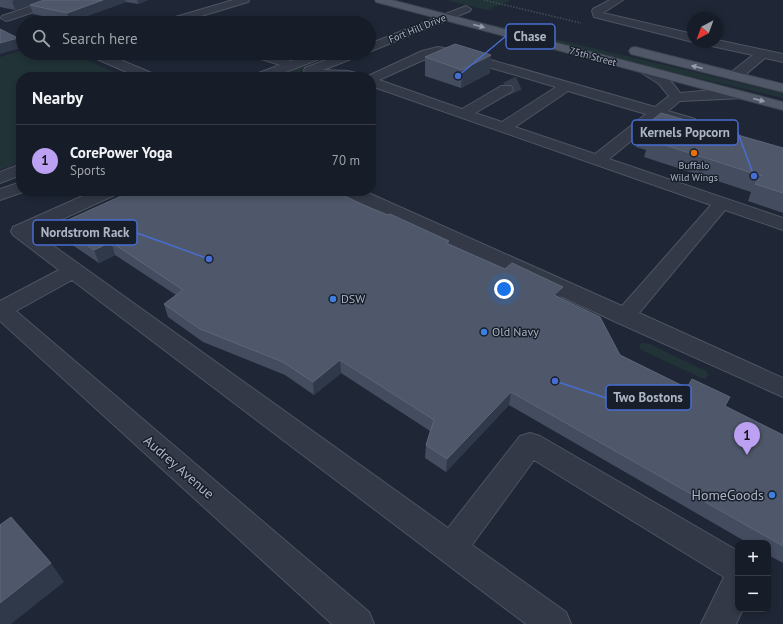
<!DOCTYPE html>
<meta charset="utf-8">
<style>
body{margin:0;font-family:"PT Sans",sans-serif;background:#202630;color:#f1f3f6}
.controls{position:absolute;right:12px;bottom:12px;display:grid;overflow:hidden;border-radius:8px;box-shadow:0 2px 6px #0003}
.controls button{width:36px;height:36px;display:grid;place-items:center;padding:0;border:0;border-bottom:1px solid #363b45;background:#171d28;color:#f1f3f6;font:20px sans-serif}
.compass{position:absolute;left:687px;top:12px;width:36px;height:36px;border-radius:50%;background:#171d28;box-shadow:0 2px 6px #0003;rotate:221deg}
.you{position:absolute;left:504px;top:289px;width:14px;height:14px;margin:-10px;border:3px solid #fff;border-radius:50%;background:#1a73e8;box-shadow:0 0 0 6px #1a73e833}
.badge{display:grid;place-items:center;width:26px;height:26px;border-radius:50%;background:#bca0f2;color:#111;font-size:13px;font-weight:700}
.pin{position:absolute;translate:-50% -33px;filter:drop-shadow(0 1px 2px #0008)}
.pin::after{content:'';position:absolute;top:21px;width:14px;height:12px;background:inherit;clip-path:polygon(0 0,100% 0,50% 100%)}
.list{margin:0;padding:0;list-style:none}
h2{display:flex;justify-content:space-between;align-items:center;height:52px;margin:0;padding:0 16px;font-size:17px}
h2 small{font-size:13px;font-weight:400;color:#9ea2a8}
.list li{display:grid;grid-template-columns:26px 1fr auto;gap:12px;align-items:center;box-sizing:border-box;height:72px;padding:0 16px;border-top:1px solid #363b45}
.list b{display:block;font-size:15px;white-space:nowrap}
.list p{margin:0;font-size:13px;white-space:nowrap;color:#9ea2a8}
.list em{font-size:13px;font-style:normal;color:#9ea2a8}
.icon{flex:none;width:22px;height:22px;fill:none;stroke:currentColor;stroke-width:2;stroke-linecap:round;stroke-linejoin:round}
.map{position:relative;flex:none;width:783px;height:624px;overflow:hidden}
.search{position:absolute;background:#171d28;box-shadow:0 2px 6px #0003;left:16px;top:16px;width:360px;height:44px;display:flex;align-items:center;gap:10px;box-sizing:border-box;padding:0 14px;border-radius:22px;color:#9ea2a8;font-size:15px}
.panel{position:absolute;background:#171d28;box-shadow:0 2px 6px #0003;left:16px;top:72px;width:360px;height:124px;border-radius:16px}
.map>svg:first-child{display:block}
.green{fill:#213337}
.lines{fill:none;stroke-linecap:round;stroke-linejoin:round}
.minor-tunnel{stroke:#343c4b;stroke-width:14;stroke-dasharray:14 8;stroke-linecap:butt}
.minor-casing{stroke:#4d5462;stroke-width:2}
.major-casing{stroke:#3c4250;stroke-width:2}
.path{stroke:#3f5055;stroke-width:1.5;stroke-dasharray:1.5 1.5;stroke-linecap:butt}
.minor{fill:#333947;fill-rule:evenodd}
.major{fill:#505867;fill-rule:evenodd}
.wall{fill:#434d5f}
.shaded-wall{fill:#30394a}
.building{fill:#4e586a;stroke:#5d6678}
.oneway{fill:#969dad}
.food-dot{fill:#e8710a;stroke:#181f2b;stroke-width:1.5}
.shop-dot{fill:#3f7fe0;stroke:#181f2b;stroke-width:1.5}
.labels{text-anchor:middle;stroke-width:3;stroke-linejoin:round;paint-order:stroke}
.far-street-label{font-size:10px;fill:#adb4c4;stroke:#181f2b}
.far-poi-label{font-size:10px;fill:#adb4c4;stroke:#181f2b}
.poi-label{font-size:12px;fill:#adb4c4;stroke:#181f2b;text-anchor:start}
.near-street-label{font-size:14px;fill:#adb4c4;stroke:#181f2b}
.near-poi-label{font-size:14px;fill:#adb4c4;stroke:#181f2b;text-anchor:end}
.leader{fill:none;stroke:#486dd2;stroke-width:1.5}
.callout-dot{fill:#486dd2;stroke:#181f2b;stroke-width:1.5}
.callout{fill:#181f2b;stroke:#486dd2;stroke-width:1.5}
.callout-label{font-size:13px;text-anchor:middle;font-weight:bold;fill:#adb4c4}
</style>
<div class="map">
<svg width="783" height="624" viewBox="0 0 783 624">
<rect width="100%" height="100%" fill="#1f2736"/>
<path class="green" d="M447,0H511L487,10Z
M491,24L783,93V98L663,70L489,25Z
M23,50V53H71L125,77H21V162L0,170V57Z
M338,53H346L287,77H277Z
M641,343H647L706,371L709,375L705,379L699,377L644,351L640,348L639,345Z"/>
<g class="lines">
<path class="minor-tunnel" d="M506,89L519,83"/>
<defs>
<path id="minor" d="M49,0H64L63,2L10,20L6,21L1,18L2,16Z
M233,0H249L248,2L178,23H160L162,21Z
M610,0H623L603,13L693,34V42L594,17L592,11L593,9Z
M466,6L471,9L470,11L369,52V44Z
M717,40L783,54V62L765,58L740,79H730L728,76L730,73L753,55L707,45L705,42H717Z
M438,47L456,50L655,107L669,96L659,84L642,73L641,70L642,67C656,64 673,82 680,93L714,90L745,92L747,95L745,98L680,101L668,111L695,119L697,122L695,125L690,126L659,118L609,159L783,218V230L725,210L639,313L783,378V397L616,322L344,195L341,191H364L622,306L711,205L371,86V77H366L422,51ZM438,55L451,56L556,87L502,122L475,113L511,92L513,89L511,86H501L462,109L379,80L430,57ZM568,91L646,114L595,154L515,127Z
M88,53H104L154,74L156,77H138L90,56Z
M250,53H268L291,61L312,53H329L327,56L273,77H254L256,74L280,65L252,56Z
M344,53H361L359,56L323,70L348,71L360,74L362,77H310L304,71L305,68Z
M21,164V175L0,183V172Z
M21,182V191H26L0,200V189Z
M94,191H118L115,195L34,232L448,528L520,436L530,433L540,436L738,551V609H743L736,624H701L724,577L534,460L472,545L566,612L571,624H526L72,280L16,311L369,612L374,624H332L0,321V301L59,270L13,235L11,231L13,227Z"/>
<path id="major" d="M375,0H392L783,102V110L376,2Z
M635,47L783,84V92L631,54L629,51L631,48Z"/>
</defs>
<use href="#minor" class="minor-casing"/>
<use href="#major" class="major-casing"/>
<path class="path" d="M484,0L581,23"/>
<use href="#minor" class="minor"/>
<use href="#major" class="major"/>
</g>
<path class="wall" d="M0,0H148L138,4L126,2L70,22L33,14L30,5L15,10L0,7Z
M425,57L490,73L461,88L425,76Z
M640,130L783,148V213L748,201L751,192L644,157L646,150L636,147Z
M363,205L449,241L448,244L560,298L620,355L783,435V563L768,555V543H748L509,405L446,472L425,458L426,445L430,431L341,373L314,395L285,375L203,342L168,317L164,304L176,295L115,255L99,263L62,238L57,225Z"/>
<path class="shaded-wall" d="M15,0H44L15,10L12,1Z
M103,0H125L126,2L70,22L67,13Z
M137,0H148L138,4Z
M18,38L21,48L0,54V43Z
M491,55L490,73L461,88L462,70Z
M111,242L115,255L99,263L94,250Z
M563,287L560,300L554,295Z
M340,360L341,373L314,395L313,382Z
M511,392L509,405L446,472L447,459Z
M51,563L64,582L11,624H0V603Z"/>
<path class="building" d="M44,0H103L67,13L30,5Z
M0,29L18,38L0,43Z
M455,44L491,55L462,70L425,57Z
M661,113L783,148V193L755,184L762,176L649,140L655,135L640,130Z
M132,191H333L363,205L388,215L390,214L449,241L446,243L505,269L512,263L563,287L554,295L600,317L620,355L687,388L692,379L730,397L725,406L783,435V546L511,392L447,459L426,445L434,420L340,360L313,382L283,362L200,329L164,304L183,290L111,242L94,250L57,225Z
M11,517L51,563L0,603V525Z"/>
<defs><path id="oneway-solid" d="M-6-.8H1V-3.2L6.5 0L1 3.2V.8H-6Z"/></defs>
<g class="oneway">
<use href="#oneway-solid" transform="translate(479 26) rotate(15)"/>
<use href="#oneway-solid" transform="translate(697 67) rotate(-166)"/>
<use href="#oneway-solid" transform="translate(759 100) rotate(15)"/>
</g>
<circle class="food-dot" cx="694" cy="153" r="4"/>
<g class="shop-dot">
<circle cx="333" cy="299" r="4"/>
<circle cx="484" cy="332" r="4"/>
<circle cx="772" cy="495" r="4"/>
</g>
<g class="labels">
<g class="far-street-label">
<text transform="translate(417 28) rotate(-22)" y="4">Fort Hill Drive</text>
<text transform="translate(593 56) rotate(15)" y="4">75th Street</text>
</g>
<g class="far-poi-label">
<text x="694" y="169">Buffalo<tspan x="694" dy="12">Wild Wings</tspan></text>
</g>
<g class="poi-label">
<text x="341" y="303">DSW</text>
<text x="492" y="336">Old Navy</text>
</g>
<g class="near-street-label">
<text transform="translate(179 467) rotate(41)" y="5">Audrey Avenue</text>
</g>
<g class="near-poi-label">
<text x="764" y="500">HomeGoods</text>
</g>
</g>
<path class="leader" d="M458 76L506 36M754 176L738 133M209 259L137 233M555 381L606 398"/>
<g class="callout-dot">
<circle cx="458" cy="76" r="4"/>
<circle cx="754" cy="176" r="4"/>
<circle cx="209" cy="259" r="4"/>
<circle cx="555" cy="381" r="4"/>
</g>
<g class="callout">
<rect x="506" y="24" width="49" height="25" rx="4"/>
<rect x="632" y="120" width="106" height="25" rx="4"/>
<rect x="33" y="220" width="104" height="25" rx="4"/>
<rect x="606" y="385" width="85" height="25" rx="4"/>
</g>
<g class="callout-label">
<text x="530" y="41">Chase</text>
<text x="685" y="137">Kernels Popcorn</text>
<text x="85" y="237">Nordstrom Rack</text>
<text x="648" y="402">Two Bostons</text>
</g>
</svg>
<div class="controls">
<button>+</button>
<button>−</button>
</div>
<svg class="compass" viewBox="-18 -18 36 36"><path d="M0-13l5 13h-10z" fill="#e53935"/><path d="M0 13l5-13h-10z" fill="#9ea2a8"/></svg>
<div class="you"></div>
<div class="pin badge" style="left:747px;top:455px">1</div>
<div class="search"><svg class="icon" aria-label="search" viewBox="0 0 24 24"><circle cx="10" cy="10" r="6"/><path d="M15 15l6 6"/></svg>Search here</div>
<section class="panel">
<h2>Nearby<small></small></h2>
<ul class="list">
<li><span class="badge">1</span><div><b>CorePower Yoga</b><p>Sports</p></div><em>70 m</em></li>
</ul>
</section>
</div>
